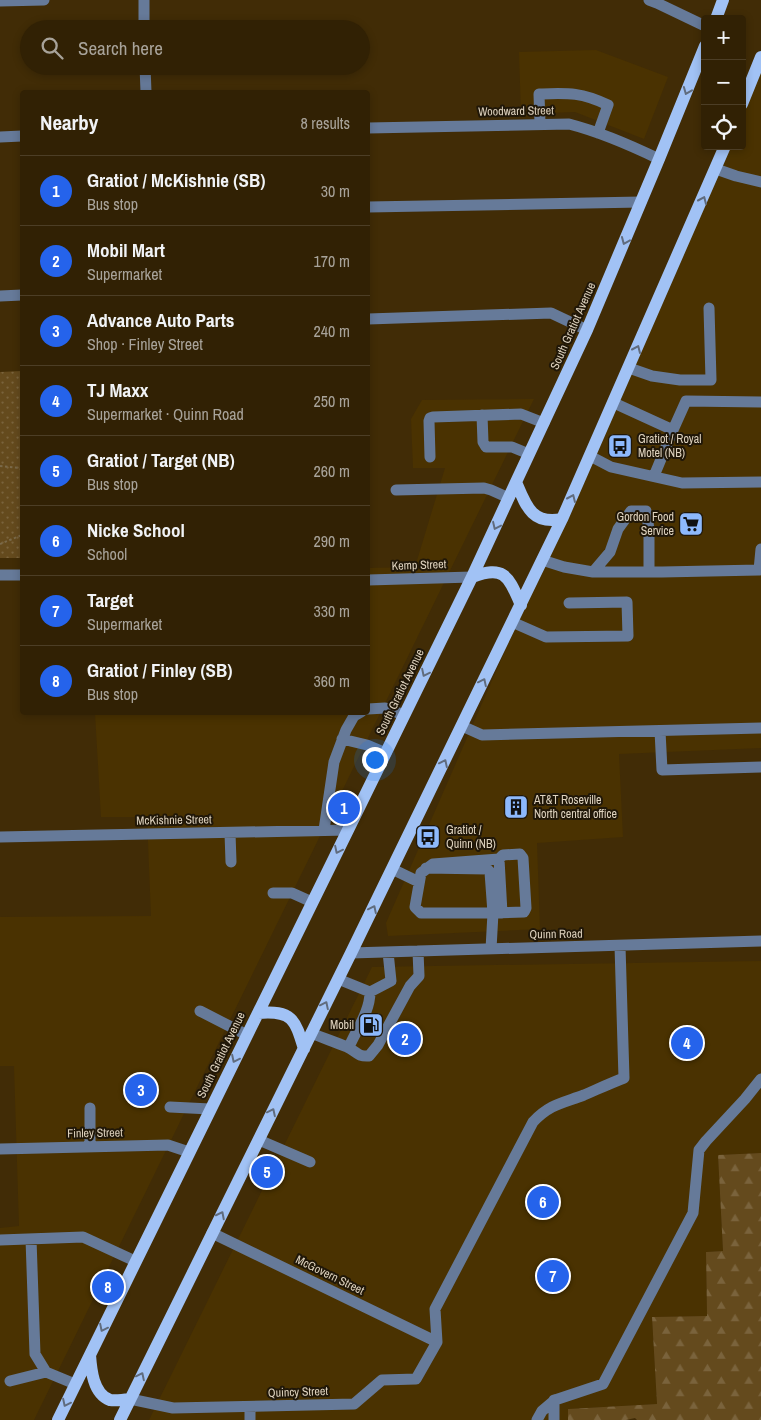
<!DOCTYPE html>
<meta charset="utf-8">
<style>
body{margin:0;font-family:"Archivo Narrow",sans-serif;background:#39290e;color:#f1f3f6}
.controls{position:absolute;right:15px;top:15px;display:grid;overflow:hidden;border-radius:5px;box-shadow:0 2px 8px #0003}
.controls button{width:45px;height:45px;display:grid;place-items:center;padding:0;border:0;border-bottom:1px solid #4c3e26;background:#312104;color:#f1f3f6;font:25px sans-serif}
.you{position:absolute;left:374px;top:759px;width:18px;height:18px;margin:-12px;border:4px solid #fff;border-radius:50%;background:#1a73e8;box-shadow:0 0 0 8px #1a73e833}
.badge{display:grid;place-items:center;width:32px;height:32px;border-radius:50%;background:#2563eb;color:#fff;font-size:16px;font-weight:700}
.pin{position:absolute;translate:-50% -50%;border:2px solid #fff;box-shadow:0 1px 5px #0006}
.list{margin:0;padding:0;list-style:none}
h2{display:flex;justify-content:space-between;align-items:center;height:65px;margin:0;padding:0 20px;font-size:21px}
h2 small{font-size:16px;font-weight:400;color:#a8a39a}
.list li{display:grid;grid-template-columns:32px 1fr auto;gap:15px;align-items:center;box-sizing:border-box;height:70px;padding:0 20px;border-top:1px solid #4c3e26}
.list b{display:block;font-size:19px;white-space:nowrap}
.list p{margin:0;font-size:16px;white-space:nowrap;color:#a8a39a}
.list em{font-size:16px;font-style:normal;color:#a8a39a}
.icon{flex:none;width:28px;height:28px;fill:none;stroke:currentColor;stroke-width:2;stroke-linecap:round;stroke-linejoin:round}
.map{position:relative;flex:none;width:761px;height:1420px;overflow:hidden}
.search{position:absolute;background:#312104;box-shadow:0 2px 8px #0003;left:20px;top:20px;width:350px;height:55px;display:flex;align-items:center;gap:12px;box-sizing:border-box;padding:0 18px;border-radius:28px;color:#a8a39a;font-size:19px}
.panel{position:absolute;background:#312104;box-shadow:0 2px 8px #0003;left:20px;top:90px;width:350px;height:625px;border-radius:5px}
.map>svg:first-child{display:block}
.built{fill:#4a3201}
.forest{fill:url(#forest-firs)}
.park{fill:url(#park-dots)}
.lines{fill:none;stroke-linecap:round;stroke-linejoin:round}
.path{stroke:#7a6949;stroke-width:2;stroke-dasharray:2.5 2.5;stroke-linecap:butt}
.minor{stroke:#667a99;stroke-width:11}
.major{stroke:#a1c2f5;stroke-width:12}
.oneway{stroke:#606c7e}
.labels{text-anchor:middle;stroke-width:4;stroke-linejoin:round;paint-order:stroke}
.street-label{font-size:12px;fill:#dfd3bf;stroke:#201708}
.poi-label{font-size:12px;fill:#dfd3bf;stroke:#201708;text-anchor:start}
</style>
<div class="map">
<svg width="761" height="1420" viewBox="0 0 761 1420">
<defs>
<pattern id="forest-firs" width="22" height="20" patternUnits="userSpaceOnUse" patternTransform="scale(1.25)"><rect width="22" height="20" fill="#644a1d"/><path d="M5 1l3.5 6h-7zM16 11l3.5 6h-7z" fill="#7a633c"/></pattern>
<pattern id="park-dots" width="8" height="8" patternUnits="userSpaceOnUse" patternTransform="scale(1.25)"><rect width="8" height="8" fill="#644a1d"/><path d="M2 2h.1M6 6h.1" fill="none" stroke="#7a633c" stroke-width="1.8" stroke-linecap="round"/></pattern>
</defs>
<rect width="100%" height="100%" fill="#412c06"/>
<path class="built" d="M596,50L668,77L644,139L575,112L521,114L519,52Z
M761,66V748L619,754L623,837L537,843L540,929L388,936L386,923L726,146H742V109Z
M534,399L34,1420H0V1228L19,1226L14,1066H0V917L151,916L147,817H101L95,713L368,712V568L415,567L445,468H413L411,419L422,400Z
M761,961V1153L718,1155L723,1251L706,1252L707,1316L652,1317L657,1404L568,1409V1420H149L372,967Z"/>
<path class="forest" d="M761,1153V1420H637L635,1418L626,1420H568V1409L657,1404L652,1317L707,1316L706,1252L723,1251L718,1155Z"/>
<path class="park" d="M22,371V558H0V372Z"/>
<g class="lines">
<path class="path" d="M0,466L19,468L22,470
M0,544L22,535"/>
<path class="minor" d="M144,0V29
M649,0L657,3L705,26
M0,1L44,0
M145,66L146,92
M540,124L539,94C568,93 581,92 608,105L598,133
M368,128L569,124C600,132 630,145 659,159
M0,137L22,136
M716,169L736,176L761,182
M368,207L641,202
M0,296L22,295
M368,319L551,313L587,330
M629,368L652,376L680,380H711L709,308
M614,403L673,430L686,401L761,402
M482,415L483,442L486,447H512L529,454
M590,456L611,467L682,483L761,482
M430,457L429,421L430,418L433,417L521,414L544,423
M654,476L673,430
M396,490L484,488L491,490L509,498
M542,560L564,567L593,572H662L759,570L761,549
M593,572L610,552L618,529L631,511H646L649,529V572
M0,575H22
M368,580L472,577
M512,622L546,637L628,636L627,602L569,603
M368,709L385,708L404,715
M462,726L482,735L761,728
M660,731L662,770L761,767
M342,739L367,745L386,753
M324,830L334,762L346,730L354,716L361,712
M230,833L231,862
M0,837L348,830
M426,868L487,869L490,872L493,913H421L415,907L421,873L433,864L499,859
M392,869L419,882
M273,893H292L312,902
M491,949L493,913L524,912L526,908L523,858L520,854L503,855L499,859L502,913
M351,953L761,941
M338,979L370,992C370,1012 356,1030 349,1047
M370,992L391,981L388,952
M200,1011L247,1035
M311,1033C323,1038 335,1042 347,1047C356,1051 357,1057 369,1056L378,1045L410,986L419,976L418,951
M170,1107L210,1109
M90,1108V1146
M259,1140L310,1162
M0,1149L168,1145L189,1152
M212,1233L437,1342
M0,1240L83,1237L135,1261
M437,1342L435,1309L533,1122C550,1104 563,1103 584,1095C598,1089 611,1083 624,1078L620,946
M46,1372L75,1384
M10,1381L46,1372L35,1354L31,1239
M130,1399L173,1408L354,1404L382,1380L416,1379L437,1342
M250,1407V1420
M537,1420L542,1411L555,1400L603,1384L693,1213L699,1150L706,1141L745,1099L761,1079
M554,1420V1400"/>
<path class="major" d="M716,19L723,0
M742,104L761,57
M516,482C526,506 532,525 562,519
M472,577C505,565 508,576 521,605
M258,1013C292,1010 295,1019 304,1049
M90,1355C91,1369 93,1394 110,1400C116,1401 123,1400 130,1399
M58,1420L348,830L472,577L516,482L587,330L659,159L705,46
M120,1420L351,953L562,519L725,146"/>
</g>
<defs><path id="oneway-chevron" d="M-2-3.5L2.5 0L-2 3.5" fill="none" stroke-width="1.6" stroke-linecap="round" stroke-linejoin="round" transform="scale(1.25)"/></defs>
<g class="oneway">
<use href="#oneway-chevron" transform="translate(687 91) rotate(112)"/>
<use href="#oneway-chevron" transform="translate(703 200) rotate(-66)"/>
<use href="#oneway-chevron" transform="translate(625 241) rotate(113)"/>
<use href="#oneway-chevron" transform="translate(637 349) rotate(-66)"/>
<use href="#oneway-chevron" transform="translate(572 498) rotate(-66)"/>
<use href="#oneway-chevron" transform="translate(496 526) rotate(115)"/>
<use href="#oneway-chevron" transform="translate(425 673) rotate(116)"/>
<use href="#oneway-chevron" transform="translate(483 682) rotate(-64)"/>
<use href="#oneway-chevron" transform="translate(444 763) rotate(-64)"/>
<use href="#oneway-chevron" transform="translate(338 850) rotate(116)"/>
<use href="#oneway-chevron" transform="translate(373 909) rotate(-64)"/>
<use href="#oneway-chevron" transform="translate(325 1005) rotate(-64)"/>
<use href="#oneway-chevron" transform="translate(235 1059) rotate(116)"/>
<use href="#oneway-chevron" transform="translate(272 1112) rotate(-64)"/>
<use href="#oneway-chevron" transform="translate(221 1215) rotate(-63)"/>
<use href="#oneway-chevron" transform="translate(103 1328) rotate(116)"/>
<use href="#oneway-chevron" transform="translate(141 1376) rotate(-64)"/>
<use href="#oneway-chevron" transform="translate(66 1403) rotate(116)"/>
</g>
<defs>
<symbol id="bus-square" viewBox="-11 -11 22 22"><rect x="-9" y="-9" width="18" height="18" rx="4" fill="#8db9fc" stroke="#201708"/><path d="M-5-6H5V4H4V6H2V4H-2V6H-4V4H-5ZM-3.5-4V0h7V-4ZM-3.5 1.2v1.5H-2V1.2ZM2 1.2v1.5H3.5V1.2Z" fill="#111"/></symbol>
<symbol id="supermarket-square" viewBox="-11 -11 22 22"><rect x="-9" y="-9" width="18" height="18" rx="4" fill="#8db9fc" stroke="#201708"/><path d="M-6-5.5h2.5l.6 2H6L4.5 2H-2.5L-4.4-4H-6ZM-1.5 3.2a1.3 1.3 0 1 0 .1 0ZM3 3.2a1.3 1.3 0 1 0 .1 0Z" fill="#111"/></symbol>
<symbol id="building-square" viewBox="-11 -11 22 22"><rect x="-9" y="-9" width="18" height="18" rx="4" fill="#8db9fc" stroke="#201708"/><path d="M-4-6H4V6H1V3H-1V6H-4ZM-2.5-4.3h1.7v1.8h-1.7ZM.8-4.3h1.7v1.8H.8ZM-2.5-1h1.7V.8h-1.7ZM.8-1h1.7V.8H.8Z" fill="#111"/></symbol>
<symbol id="fuel-square" viewBox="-11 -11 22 22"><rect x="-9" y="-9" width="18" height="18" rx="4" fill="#8db9fc" stroke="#201708"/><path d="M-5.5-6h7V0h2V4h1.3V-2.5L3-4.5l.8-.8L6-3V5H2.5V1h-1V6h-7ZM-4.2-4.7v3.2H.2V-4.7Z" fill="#111"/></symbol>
</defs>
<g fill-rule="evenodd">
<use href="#bus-square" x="606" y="432" width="28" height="28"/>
<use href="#supermarket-square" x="677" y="510" width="28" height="28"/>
<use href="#building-square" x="502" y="793" width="28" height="28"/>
<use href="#bus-square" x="414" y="823" width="28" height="28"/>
<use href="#fuel-square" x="357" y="1011" width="28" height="28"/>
</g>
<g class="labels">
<g class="street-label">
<text transform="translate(516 111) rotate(-1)" y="4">Woodward Street</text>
<text transform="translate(573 326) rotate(-66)" y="4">South Gratiot Avenue</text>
<text transform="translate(419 565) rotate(-2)" y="4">Kemp Street</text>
<text transform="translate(400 692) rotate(-64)" y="4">South Gratiot Avenue</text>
<text transform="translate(174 820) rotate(-1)" y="4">McKishnie Street</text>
<text transform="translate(556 934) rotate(-1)" y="4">Quinn Road</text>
<text transform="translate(221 1055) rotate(-64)" y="4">South Gratiot Avenue</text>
<text transform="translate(95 1133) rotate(-1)" y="4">Finley Street</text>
<text transform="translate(330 1275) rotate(26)" y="4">McGovern Street</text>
<text transform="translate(298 1392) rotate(-2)" y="4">Quincy Street</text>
</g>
<g class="poi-label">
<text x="638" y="443">Gratiot / Royal<tspan x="638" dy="14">Motel (NB)</tspan></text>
<text x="674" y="521" text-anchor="end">Gordon Food<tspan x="674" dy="14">Service</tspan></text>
<text x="534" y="804">AT&amp;T Roseville<tspan x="534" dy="14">North central office</tspan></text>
<text x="446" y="834">Gratiot /<tspan x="446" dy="14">Quinn (NB)</tspan></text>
<text x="354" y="1029" text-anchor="end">Mobil</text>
</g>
</g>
</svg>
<div class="controls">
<button>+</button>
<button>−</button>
<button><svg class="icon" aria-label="locate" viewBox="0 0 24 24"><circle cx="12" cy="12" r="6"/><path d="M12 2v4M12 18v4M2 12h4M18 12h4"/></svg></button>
</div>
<div class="you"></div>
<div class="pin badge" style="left:344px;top:808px">1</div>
<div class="pin badge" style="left:405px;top:1039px">2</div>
<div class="pin badge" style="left:141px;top:1090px">3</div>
<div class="pin badge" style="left:687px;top:1043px">4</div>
<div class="pin badge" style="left:267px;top:1172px">5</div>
<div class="pin badge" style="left:543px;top:1202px">6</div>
<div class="pin badge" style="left:553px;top:1276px">7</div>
<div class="pin badge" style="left:108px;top:1287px">8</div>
<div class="search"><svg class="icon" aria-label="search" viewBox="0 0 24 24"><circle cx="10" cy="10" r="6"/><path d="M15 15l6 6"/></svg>Search here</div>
<section class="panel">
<h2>Nearby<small>8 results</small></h2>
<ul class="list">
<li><span class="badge">1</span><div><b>Gratiot / McKishnie (SB)</b><p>Bus stop</p></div><em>30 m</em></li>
<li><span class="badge">2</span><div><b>Mobil Mart</b><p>Supermarket</p></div><em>170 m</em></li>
<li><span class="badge">3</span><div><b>Advance Auto Parts</b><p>Shop · Finley Street</p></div><em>240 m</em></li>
<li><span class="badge">4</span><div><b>TJ Maxx</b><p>Supermarket · Quinn Road</p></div><em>250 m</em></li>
<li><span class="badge">5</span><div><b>Gratiot / Target (NB)</b><p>Bus stop</p></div><em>260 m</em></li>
<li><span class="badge">6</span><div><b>Nicke School</b><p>School</p></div><em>290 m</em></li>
<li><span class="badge">7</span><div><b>Target</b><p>Supermarket</p></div><em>330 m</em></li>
<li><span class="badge">8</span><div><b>Gratiot / Finley (SB)</b><p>Bus stop</p></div><em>360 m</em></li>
</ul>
</section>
</div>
